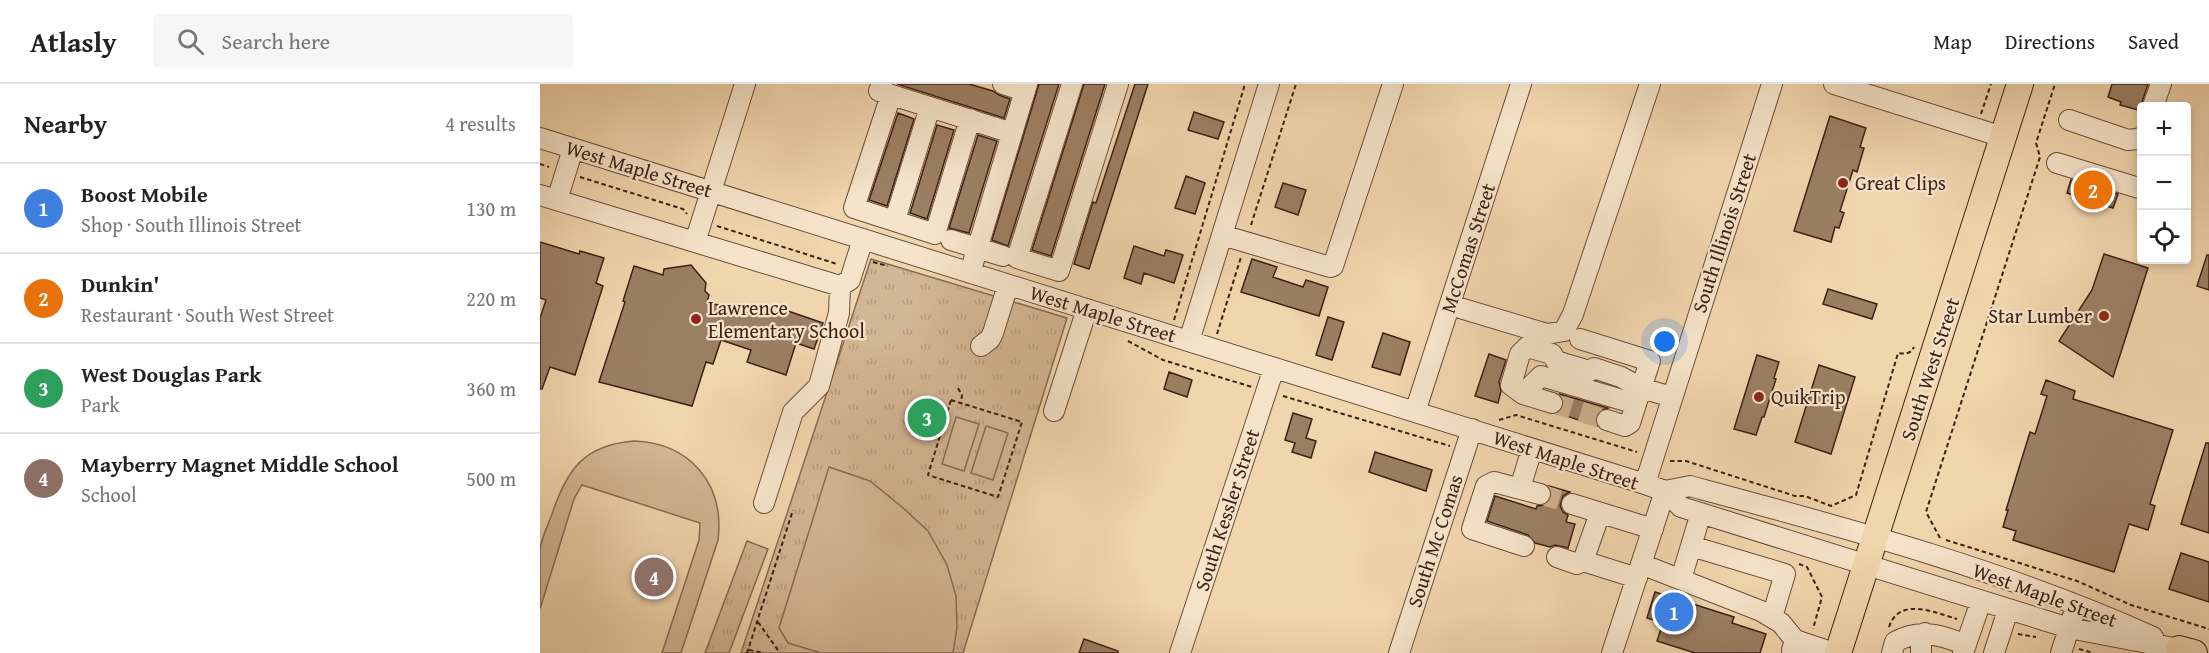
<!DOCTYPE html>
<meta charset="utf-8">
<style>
body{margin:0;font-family:"Gentium Book Plus",serif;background:#f6f6f6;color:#222}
.controls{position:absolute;right:18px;top:18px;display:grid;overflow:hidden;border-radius:6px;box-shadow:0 3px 9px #0003}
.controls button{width:54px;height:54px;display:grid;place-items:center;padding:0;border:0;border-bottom:2px solid #e0e0e0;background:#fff;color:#222;font:30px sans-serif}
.you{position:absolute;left:1125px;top:258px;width:21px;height:21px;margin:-15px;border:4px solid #fff;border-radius:50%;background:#1a73e8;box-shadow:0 0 0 9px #1a73e833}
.badge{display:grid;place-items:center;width:39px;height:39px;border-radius:50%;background:#d93025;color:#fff;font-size:20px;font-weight:700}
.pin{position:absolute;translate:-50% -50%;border:3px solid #fff;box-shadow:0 2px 6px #0006}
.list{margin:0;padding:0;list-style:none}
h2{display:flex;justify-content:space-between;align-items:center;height:78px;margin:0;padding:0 24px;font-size:26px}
h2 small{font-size:20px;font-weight:400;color:#767676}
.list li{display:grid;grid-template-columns:39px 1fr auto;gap:18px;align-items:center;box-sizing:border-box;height:90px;padding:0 24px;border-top:2px solid #e0e0e0}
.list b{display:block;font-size:22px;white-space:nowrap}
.list p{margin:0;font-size:20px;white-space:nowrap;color:#767676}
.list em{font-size:20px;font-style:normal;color:#767676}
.icon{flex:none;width:33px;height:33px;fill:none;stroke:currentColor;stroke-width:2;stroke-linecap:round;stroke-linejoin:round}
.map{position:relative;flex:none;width:1669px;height:569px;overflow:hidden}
header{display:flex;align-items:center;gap:36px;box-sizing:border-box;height:84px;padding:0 30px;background:#fff;border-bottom:2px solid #e0e0e0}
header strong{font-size:28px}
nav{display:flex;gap:33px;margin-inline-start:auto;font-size:21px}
.search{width:420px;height:54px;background:#f6f6f6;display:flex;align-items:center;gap:15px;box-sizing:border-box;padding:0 21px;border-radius:6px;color:#767676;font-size:22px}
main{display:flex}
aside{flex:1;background:#fff}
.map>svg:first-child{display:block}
.park{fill:url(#park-tufts);stroke:#896c53;stroke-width:1.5}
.pitch{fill:#d3b693;stroke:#896c53;stroke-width:1.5}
.building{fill:#9c7f63;stroke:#3f2113;stroke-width:1.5}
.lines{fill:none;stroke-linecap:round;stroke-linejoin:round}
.minor-tunnel{stroke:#cdb18e;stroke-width:20;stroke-dasharray:20 10;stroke-linecap:butt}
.minor-casing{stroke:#6c4e3a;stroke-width:22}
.major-casing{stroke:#3f2113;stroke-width:28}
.path{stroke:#3f2113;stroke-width:2;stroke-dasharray:4.5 3;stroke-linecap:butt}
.minor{stroke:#f6e4ca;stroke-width:20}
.major{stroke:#f1d5ad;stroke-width:26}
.poi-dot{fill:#8f2418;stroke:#f6e4ca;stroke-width:2}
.labels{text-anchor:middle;stroke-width:4.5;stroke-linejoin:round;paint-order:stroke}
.street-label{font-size:20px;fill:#3f2113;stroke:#f6e4ca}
.poi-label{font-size:20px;fill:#3f2113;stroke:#f6e4ca;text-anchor:start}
</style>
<header>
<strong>Atlasly</strong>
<div class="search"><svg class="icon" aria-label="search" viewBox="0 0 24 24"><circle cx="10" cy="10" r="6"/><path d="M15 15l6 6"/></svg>Search here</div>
<nav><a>Map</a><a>Directions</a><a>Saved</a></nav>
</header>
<main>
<aside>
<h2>Nearby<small>4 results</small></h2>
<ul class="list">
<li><span class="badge" style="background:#3f7fe0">1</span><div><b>Boost Mobile</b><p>Shop · South Illinois Street</p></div><em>130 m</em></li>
<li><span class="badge" style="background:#e8710a">2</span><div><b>Dunkin'</b><p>Restaurant · South West Street</p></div><em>220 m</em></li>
<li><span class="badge" style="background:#2e9e5b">3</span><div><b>West Douglas Park</b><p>Park</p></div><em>360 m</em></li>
<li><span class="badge" style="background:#8d6e63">4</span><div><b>Mayberry Magnet Middle School</b><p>School</p></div><em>500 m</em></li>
</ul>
</aside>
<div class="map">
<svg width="1669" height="569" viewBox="0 0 1669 569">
<defs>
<pattern id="park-tufts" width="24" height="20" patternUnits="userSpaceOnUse" patternTransform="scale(1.5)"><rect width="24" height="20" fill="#d3b693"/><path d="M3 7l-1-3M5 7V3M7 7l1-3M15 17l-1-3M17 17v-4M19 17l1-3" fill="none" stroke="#b69c7e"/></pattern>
</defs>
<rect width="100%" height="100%" fill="#f1d5ad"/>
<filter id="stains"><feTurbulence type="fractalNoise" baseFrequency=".00333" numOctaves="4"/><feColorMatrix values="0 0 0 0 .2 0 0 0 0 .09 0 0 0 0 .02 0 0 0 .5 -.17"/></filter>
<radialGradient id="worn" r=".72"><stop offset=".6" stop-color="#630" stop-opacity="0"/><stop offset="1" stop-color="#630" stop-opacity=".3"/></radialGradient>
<path class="park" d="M331,175L527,234L423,569H201Z
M207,457L228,465L189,569H165Z"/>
<path class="pitch" d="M416,333L439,340L424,387L402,380Z
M446,342L468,349L453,396L431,389Z
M94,357C150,359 185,400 178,456L141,569H122L159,456L160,439L42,401L34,415L0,525C0,506 0,484 0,465C2,453 8,441 12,430C27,385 44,361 94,357Z
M289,383L330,397L362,423L388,447L407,481L416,512L417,544L413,569H281L248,559L239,544Z"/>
<path class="building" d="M357,0H429L453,7L459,11L470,15L464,34Z
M499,0H519L468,162L452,156Z
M544,0H565L511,172L492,166Z
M595,0H608L549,185L534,180L553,118L556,119Z
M1572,0H1608L1602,18V27L1580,21L1581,18L1568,13Z
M654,28L684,38L678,55L648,46Z
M358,29L374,35L347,122L329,116Z
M1290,32L1326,44L1320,63L1324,64L1317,88L1313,86L1300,127L1304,129L1299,144L1295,143L1291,158L1254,147Z
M397,41L414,46L387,135L370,129Z
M438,51L457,57L429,149L409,144Z
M646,92L665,99L655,130L635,124Z
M1531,96L1578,110L1573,124L1527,109Z
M743,99L766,106L758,131L735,123Z
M0,158L39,170L40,167L64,174L56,199L63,202L35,291L10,283L2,305H0V234L6,216L0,214Z
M594,162L624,172L626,166L643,171L634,199L604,189L601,200L584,194Z
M1564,170L1608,184L1573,293L1519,257L1552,206Z
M1667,171H1669V206L1657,202Z
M712,175L737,183L733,193L763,203L766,196L788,203L779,232L701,208Z
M151,181L166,199L165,207L169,211L167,218L215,231L244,230L245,226L283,239L274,265L256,259L246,291L207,278L211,266L181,256L173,280L166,278L152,322L59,298L85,218L83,217L94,182L123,191L124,185Z
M1288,205L1337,220L1332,235L1283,220Z
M788,233L804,238L792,276L776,271Z
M843,249L870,258L860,291L832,283Z
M949,270L966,276L959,298L961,307L958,319L935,312Z
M1217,271L1239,278L1234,294L1236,295L1224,333H1222L1216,351L1194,345Z
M1279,281L1315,293L1291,370L1255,358Z
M629,288L652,296L647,313L624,305Z
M1506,296L1535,307L1533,315L1633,346L1610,420L1615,422L1608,446L1589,440L1574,488L1473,456L1476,447L1463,443L1468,426H1466L1490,348L1495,350L1507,312L1501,310Z
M1020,310L1068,324L1060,327L1056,332L1057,342L1017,329L1024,322L1023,316Z
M753,329L772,335L766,354L776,357L771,374L752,368L755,359L745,356Z
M1666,359H1669V449L1641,440Z
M835,368L892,386L886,407L829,388Z
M1009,402L1030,408L1023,412L1020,422L1023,428L1028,431L1026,438L1035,440L1028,464L1015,461L1010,463L995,459L988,451L947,437L955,412L996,425L997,422L1004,421L1011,414L1012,407Z
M1641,469L1669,478V518L1629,505Z
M1115,508L1194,533L1192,539L1226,550L1220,569H1155L1117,557L1123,539L1107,534Z
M544,555L578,567V569H539Z"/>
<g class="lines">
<path class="minor-tunnel" d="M1012,319L1067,336
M1000,410L1032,420"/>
<defs>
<path id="minor" d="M205,0L155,158L300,202L310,196L323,155
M342,0L339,7L472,49
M463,0L485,7
M532,0L477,174L519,187L578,0
M1294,0L1463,53
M351,11L314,124L395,150L430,35
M1613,22L1621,0
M1529,36L1588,56L1597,55L1602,53
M0,54L1105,400L1125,407L1141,423L1529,544L1639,565
M1517,79L1602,105
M0,111L155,158
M17,116L33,65
M355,136L390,23
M682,151L790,183L793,182L853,0
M411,156L463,172
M430,189L487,0
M910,221L1007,250L1024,247L1033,230L1110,0
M649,257L729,0
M441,262L450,255L453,249L468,201
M1026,280L1050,287L1054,284L1081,293L1101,304L1132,313
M983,310L1001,292L1096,320L1110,277L1040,255
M1012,319L983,310L971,301L980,270L987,263L1012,270L1016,277L1023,279
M514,327L547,225
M875,328L981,0
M1067,336L1085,342L1090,339L1096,320
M1105,400L1232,0
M980,404L992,365
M1125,407L1150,402C1306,444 1465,486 1613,553
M224,419L253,328L279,302L299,229L300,202
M1032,420L1113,445
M1060,429L1043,477L1097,494
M984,462L932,445L946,402L954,398L1000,410
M1151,462L1245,490L1232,533
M1017,473L1037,480L1043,477
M1101,480L1221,527L1241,539L1255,556
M1141,495L1161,429
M1252,566L1255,556L1294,569
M640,569L734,284
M859,569L932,345
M1072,569L1125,407
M1352,569L1355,558C1379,544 1402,551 1426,561
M1381,569V559L1385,549
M1423,569L1441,517
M1454,569L1468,526
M1521,569L1533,532"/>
<path id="major" d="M1639,565L1654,569
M1298,569L1480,0"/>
</defs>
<use href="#minor" class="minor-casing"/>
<use href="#major" class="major-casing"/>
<path class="path" d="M1441,30L1451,0
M0,80L9,83
M40,93L143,125L147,130
M711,141L756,0
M177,142L297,180
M333,178L348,182
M634,236L705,0
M677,250L701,173
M588,257L623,276L712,303
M418,304L422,311L421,319
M743,312L910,362
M411,316L482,338L458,413L388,391Z
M959,336L976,331L1097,368
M1130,377H1146L1255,412H1265L1291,422L1316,411L1358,269C1365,270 1371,270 1374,263
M1400,454L1386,428L1500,73L1496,59L1515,0
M1406,456L1537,497L1591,521L1669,545
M1259,480L1267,483L1282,513L1273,545
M218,538L240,569
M1349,543C1359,512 1396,529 1417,535
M1478,550L1496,553
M1539,565L1554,569
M209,566L224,569
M207,569L253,426"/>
<use href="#minor" class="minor"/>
<use href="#major" class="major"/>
</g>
<g class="poi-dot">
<circle cx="1303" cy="99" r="6"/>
<circle cx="1564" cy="232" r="6"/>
<circle cx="156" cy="235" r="6"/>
<circle cx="1219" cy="313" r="6"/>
</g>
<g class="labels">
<g class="street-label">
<text transform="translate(99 85) rotate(17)" y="7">West Maple Street</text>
<text transform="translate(1184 149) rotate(-72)" y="7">South Illinois Street</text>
<text transform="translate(928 164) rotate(-72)" y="7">McComas Street</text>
<text transform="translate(563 230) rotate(17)" y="7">West Maple Street</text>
<text transform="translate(1390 285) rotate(-72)" y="7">South West Street</text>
<text transform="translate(1026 376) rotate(18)" y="7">West Maple Street</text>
<text transform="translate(687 426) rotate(-72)" y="7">South Kessler Street</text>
<text transform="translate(895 457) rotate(-72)" y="7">South Mc Comas</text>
<text transform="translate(1505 511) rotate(20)" y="7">West Maple Street</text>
</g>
<g class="poi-label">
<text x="1315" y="106">Great Clips</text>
<text x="168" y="231">Lawrence<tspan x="168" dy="23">Elementary School</tspan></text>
<text x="1552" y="239" text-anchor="end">Star Lumber</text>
<text x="1231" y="320">QuikTrip</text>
</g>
</g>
<rect width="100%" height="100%" filter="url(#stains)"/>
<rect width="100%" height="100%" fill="url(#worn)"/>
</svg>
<div class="controls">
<button>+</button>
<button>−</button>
<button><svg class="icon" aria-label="locate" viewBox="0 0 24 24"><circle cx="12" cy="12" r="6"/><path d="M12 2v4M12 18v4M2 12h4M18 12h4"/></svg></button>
</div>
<div class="you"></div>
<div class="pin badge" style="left:1134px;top:528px;background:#3f7fe0">1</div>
<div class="pin badge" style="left:1553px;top:106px;background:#e8710a">2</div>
<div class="pin badge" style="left:387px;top:334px;background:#2e9e5b">3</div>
<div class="pin badge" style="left:114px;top:493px;background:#8d6e63">4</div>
</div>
</main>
